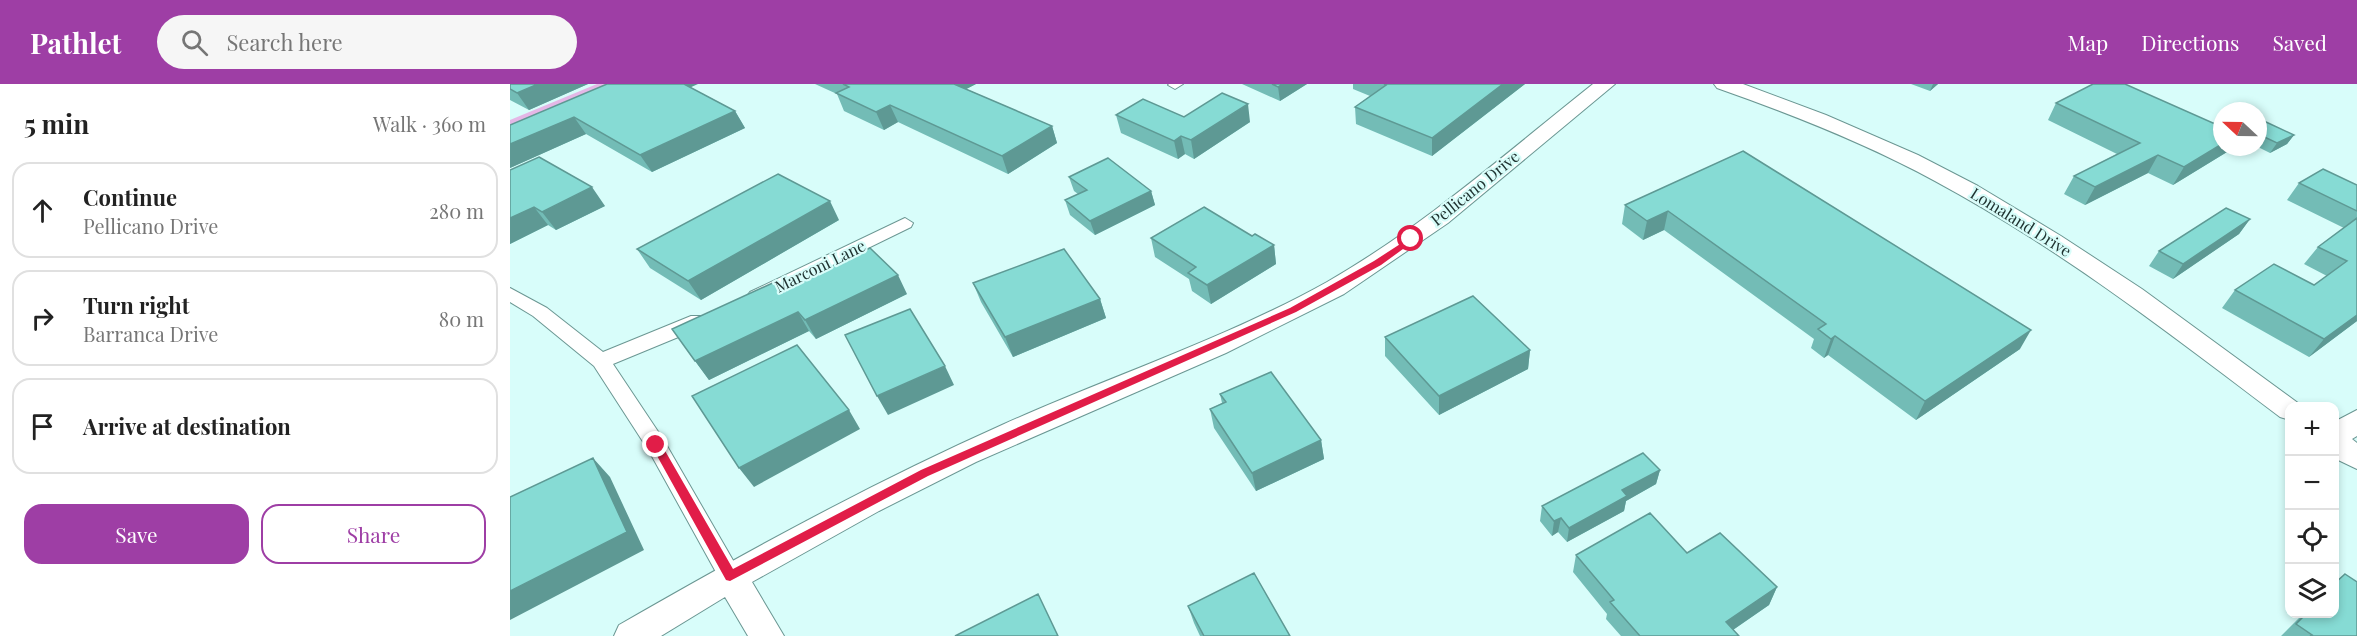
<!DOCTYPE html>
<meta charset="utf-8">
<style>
body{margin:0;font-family:"Playfair Display",serif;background:#f6f6f6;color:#222}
.controls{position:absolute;right:18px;bottom:18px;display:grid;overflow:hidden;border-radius:12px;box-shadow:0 3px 9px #0003}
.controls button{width:54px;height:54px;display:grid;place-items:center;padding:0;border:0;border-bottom:2px solid #e0e0e0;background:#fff;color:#222;font:30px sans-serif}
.compass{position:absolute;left:1703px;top:18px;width:54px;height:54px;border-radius:50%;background:#fff;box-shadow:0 3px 9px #0003;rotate:292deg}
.stop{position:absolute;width:18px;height:18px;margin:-14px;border:4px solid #e11d48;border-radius:50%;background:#fff}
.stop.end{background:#e11d48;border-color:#fff;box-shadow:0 2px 6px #0008}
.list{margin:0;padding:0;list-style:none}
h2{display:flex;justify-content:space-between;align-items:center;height:78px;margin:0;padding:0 24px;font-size:26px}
h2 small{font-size:20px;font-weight:400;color:#767676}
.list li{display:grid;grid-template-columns:39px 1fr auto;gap:18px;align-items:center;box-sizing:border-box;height:96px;margin:0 12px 12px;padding:0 12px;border:2px solid #e0e0e0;border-radius:18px}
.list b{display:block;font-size:22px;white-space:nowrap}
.list p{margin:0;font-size:20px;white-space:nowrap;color:#767676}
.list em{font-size:20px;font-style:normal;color:#767676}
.actions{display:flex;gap:12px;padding:18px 24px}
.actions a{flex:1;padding:14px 0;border:2px solid #9e3ea5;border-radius:18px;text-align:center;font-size:21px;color:#9e3ea5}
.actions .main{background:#9e3ea5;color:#fff}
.icon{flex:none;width:33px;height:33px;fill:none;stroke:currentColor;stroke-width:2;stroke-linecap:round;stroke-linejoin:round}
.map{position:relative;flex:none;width:1847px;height:552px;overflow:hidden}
header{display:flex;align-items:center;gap:36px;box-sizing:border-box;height:84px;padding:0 30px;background:#9e3ea5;color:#fff}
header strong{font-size:28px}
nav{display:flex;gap:33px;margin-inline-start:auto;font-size:21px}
.search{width:420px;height:54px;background:#f6f6f6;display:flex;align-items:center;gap:15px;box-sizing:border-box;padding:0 21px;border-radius:33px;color:#767676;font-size:22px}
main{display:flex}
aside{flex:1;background:#fff}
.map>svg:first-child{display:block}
.green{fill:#e4b7e6}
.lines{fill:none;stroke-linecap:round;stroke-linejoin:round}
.street-casing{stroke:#6b9793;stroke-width:2}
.secondary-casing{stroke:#6b9793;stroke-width:2}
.street{fill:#fff;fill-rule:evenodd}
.secondary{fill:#fff;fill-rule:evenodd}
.wall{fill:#73bcb6}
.shaded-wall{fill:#5e9994}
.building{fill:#86dbd4;stroke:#5e9994;stroke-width:1.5}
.route{fill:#e11d48}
.labels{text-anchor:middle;stroke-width:4.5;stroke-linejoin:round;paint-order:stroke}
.street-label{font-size:16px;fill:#203331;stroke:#d8fdfa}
</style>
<header>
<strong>Pathlet</strong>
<div class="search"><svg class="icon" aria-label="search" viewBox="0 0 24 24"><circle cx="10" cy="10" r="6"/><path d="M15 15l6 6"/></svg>Search here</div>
<nav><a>Map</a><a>Directions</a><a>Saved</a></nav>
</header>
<main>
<aside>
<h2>5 min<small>Walk · 360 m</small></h2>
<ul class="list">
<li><svg class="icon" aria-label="ahead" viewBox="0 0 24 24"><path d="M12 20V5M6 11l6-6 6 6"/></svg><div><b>Continue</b><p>Pellicano Drive</p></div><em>280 m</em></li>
<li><svg class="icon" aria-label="right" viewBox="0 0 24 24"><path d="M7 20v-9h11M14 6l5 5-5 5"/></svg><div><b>Turn right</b><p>Barranca Drive</p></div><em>80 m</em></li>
<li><svg class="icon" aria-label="arrive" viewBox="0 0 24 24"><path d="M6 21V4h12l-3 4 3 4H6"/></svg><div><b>Arrive at destination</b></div></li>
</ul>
<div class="actions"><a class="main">Save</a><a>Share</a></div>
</aside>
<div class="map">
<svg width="1847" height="552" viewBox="0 0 1847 552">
<rect width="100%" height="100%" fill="#d8fdfa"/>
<path class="green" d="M87,0H139L0,60V36Z"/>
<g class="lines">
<defs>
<path id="street" d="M673,0L665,5L658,1L659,0Z
M395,134L403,139L401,143L252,216H240L237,212L240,208Z
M0,204L37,224L93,268L181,232H195L197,237L195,242L103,280L153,355L228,485L232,492L228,499L220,502L212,499L139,367L84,282L23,232L0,218Z"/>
<path id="secondary" d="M1083,0H1105L938,139L834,210L716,269L466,378L369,427L242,498L274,552H238L215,513L151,552H104L109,541C234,469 360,400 492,341C600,292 713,256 817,198C913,143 996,69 1083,0Z
M1204,0H1233L1316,31L1408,71L1468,102L1551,152L1632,205L1792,322H1780V336L1770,333C1659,249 1548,163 1425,97C1355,59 1281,30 1207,4Z
M1847,326V352L1842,355L1847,359V385L1824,374V338Z"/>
</defs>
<use href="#street" class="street-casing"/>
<use href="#secondary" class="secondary-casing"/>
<use href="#street" class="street"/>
<use href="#secondary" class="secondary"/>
</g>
<path class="wall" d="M0,0H78L19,26L0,16Z
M305,0H466L456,5L542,42L547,59L498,90L388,38L374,46L334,27L327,10Z
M732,0H797L770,17Z
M843,0H1015L922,72L846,40L845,23L860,12L843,5Z
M1401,0H1428L1420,7Z
M180,3L225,27L235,44L142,88L76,50L0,84V41Z
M1546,19L1712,63H1720L1717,68L1663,101L1638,89L1575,121L1554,110L1564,92L1607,70L1538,36Z
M606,31L674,33L740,38L684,75L675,70L668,75L611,49Z
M1748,42L1784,51L1777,60L1760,69L1748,63Z
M1233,67L1510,265L1406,336L1318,271L1314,274L1301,264L1304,255L1154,146L1133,156L1112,140L1115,121Z
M0,86L95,122L46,146L38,141L0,160Z
M559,93L641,107L645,121L585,151L560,131L555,116L568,110L564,107Z
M1789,99L1847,101V237L1799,273L1712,224L1725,206L1804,201L1817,192L1794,180L1808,163L1834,144L1777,116Z
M1740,135L1729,150L1663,195L1639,182L1649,167Z
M329,136L191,216L140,184L127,165Z
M742,152L764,161L766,180L701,220L682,207L679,195L645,173L641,154Z
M463,199L590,215L596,234L503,273L471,218Z
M274,205L397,210L306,255L299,247L199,296L162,245Z
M875,253L1020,266L1018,285L929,331L875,272Z
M710,310L811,356L814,375L746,407L704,344L700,325L712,319Z
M1150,386L1146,400L1116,417L1114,427L1057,458L1048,448L1042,452L1030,437L1032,422Z
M1177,469L1267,503L1259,521L1223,546L1229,552H1111L1096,535L1097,530L1063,488L1066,471Z
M1835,490L1847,552H1771L1793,530H1824V499Z
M678,522L780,552H690L684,539Z"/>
<path class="shaded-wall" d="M28,0H78L19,26L7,9Z
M163,0H188L168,9Z
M436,0H466L441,13Z
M773,0H797L770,17L768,3Z
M993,0H1015L922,72V54Z
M1423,0H1428L1420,7Z
M738,20L740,38L684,75L681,56Z
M380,21L388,38L374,46L366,28Z
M225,27L235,44L142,88L130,71Z
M64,33L76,50L0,84V60Z
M542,42L547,59L498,90L492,72Z
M1784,51L1777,60L1760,69L1767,59Z
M671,52L675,70L668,75L664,57Z
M1712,60V63H1720L1717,68L1663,101L1674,83Z
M1648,71L1638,89L1575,121L1585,103Z
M82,103L95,122L46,146L32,128Z
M641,107L645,121L585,151L580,137Z
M320,117L329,136L191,216L178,197Z
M24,123L38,141L0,160V134Z
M1158,127L1154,146L1133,156L1137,137Z
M1740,135L1729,150L1663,195L1673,180Z
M764,161L766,180L701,220L697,201Z
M388,191L397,210L306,255L295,236Z
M590,215L596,234L503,273L495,253Z
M288,228L299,247L199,296L185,277Z
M1847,231V237L1799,273L1814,255Z
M1521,246L1510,265L1406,336L1415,317Z
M1325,252L1318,271L1314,274L1321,255Z
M1020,266L1018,285L929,331V312Z
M435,282L444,301L378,331L367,312Z
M339,326L350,345L244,403L229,384Z
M811,356L814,375L746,407L742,389Z
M83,374L100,393L134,466L0,536V507Z
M1150,386L1146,400L1116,417L1114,427L1057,458L1059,444L1112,406Z
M1051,434L1048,448L1042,452L1044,437Z
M1267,503L1259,521L1214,552L1216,538Z"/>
<path class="building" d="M0,0H28L7,9L0,5Z
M97,0H174L225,27L130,71L64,33L0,60V41Z
M333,0H444L542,42L492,72L380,21L366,28L326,9L339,3Z
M762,0H773L768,3Z
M874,0H993L922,54L845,23L876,1Z
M1583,0H1615L1712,43V60L1674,83L1648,71L1585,103L1564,92L1630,59L1546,19Z
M712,9L738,20L681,56L671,52L664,57L606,31L633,15L674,33Z
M1756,38L1784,51L1767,59L1748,50V42Z
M1233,67L1521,246L1415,317L1325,252L1321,255L1308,245L1316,240L1158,127L1137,137L1115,121Z
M29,73L82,103L32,128L24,123L0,134V86Z
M598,74L641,107L580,137L555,116L577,106L559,93Z
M1813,85L1847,101V127L1789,99Z
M268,90L320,117L178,197L127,165Z
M694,123L742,152L745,150L764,161L697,201L678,189L686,183L641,154Z
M1716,124L1740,135L1673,180L1649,167Z
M1847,134V231L1814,255L1725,206L1764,180L1804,201L1837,177L1808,163Z
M360,164L388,191L295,236L288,228L185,277L162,245L267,197L274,205Z
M554,165L590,215L495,253L463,199Z
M963,212L1020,266L929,312L875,253Z
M400,225L435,282L367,312L335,251Z
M287,261L339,326L229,384L182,312Z
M761,288L811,356L742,389L700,325L716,318L710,310Z
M1133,369L1150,386L1112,406L1117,412L1059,444L1051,434L1044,437L1032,422Z
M83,374L117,448L0,507V413Z
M1140,429L1177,469L1210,449L1267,503L1216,538L1229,552H1130L1100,518L1104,516L1066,471Z
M744,489L780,552H694L678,522Z
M1835,490L1847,498V552H1800L1802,551L1786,540L1796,530H1824V500Z
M528,510L548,552H445Z"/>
<path class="route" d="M901,153L904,157L871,181L786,228L418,392L220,497L216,496L141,361L142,358H150L223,485L411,386L780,224L864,177Z"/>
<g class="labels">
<g class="street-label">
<text transform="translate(965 104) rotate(-39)" y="6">Pellicano Drive</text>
<text transform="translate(1511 138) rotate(32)" y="6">Lomaland Drive</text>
<text transform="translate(310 182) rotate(-26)" y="6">Marconi Lane</text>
</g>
</g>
</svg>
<div class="controls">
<button>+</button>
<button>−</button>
<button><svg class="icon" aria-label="locate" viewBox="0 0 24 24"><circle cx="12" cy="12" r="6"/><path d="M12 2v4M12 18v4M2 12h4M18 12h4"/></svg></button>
<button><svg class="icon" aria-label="layers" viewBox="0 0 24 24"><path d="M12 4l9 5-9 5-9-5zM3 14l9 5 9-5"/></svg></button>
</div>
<svg class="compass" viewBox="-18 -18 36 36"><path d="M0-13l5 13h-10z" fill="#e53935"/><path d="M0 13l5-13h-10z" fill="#767676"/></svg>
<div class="stop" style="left:901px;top:155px"></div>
<div class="stop end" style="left:146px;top:361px"></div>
</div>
</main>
